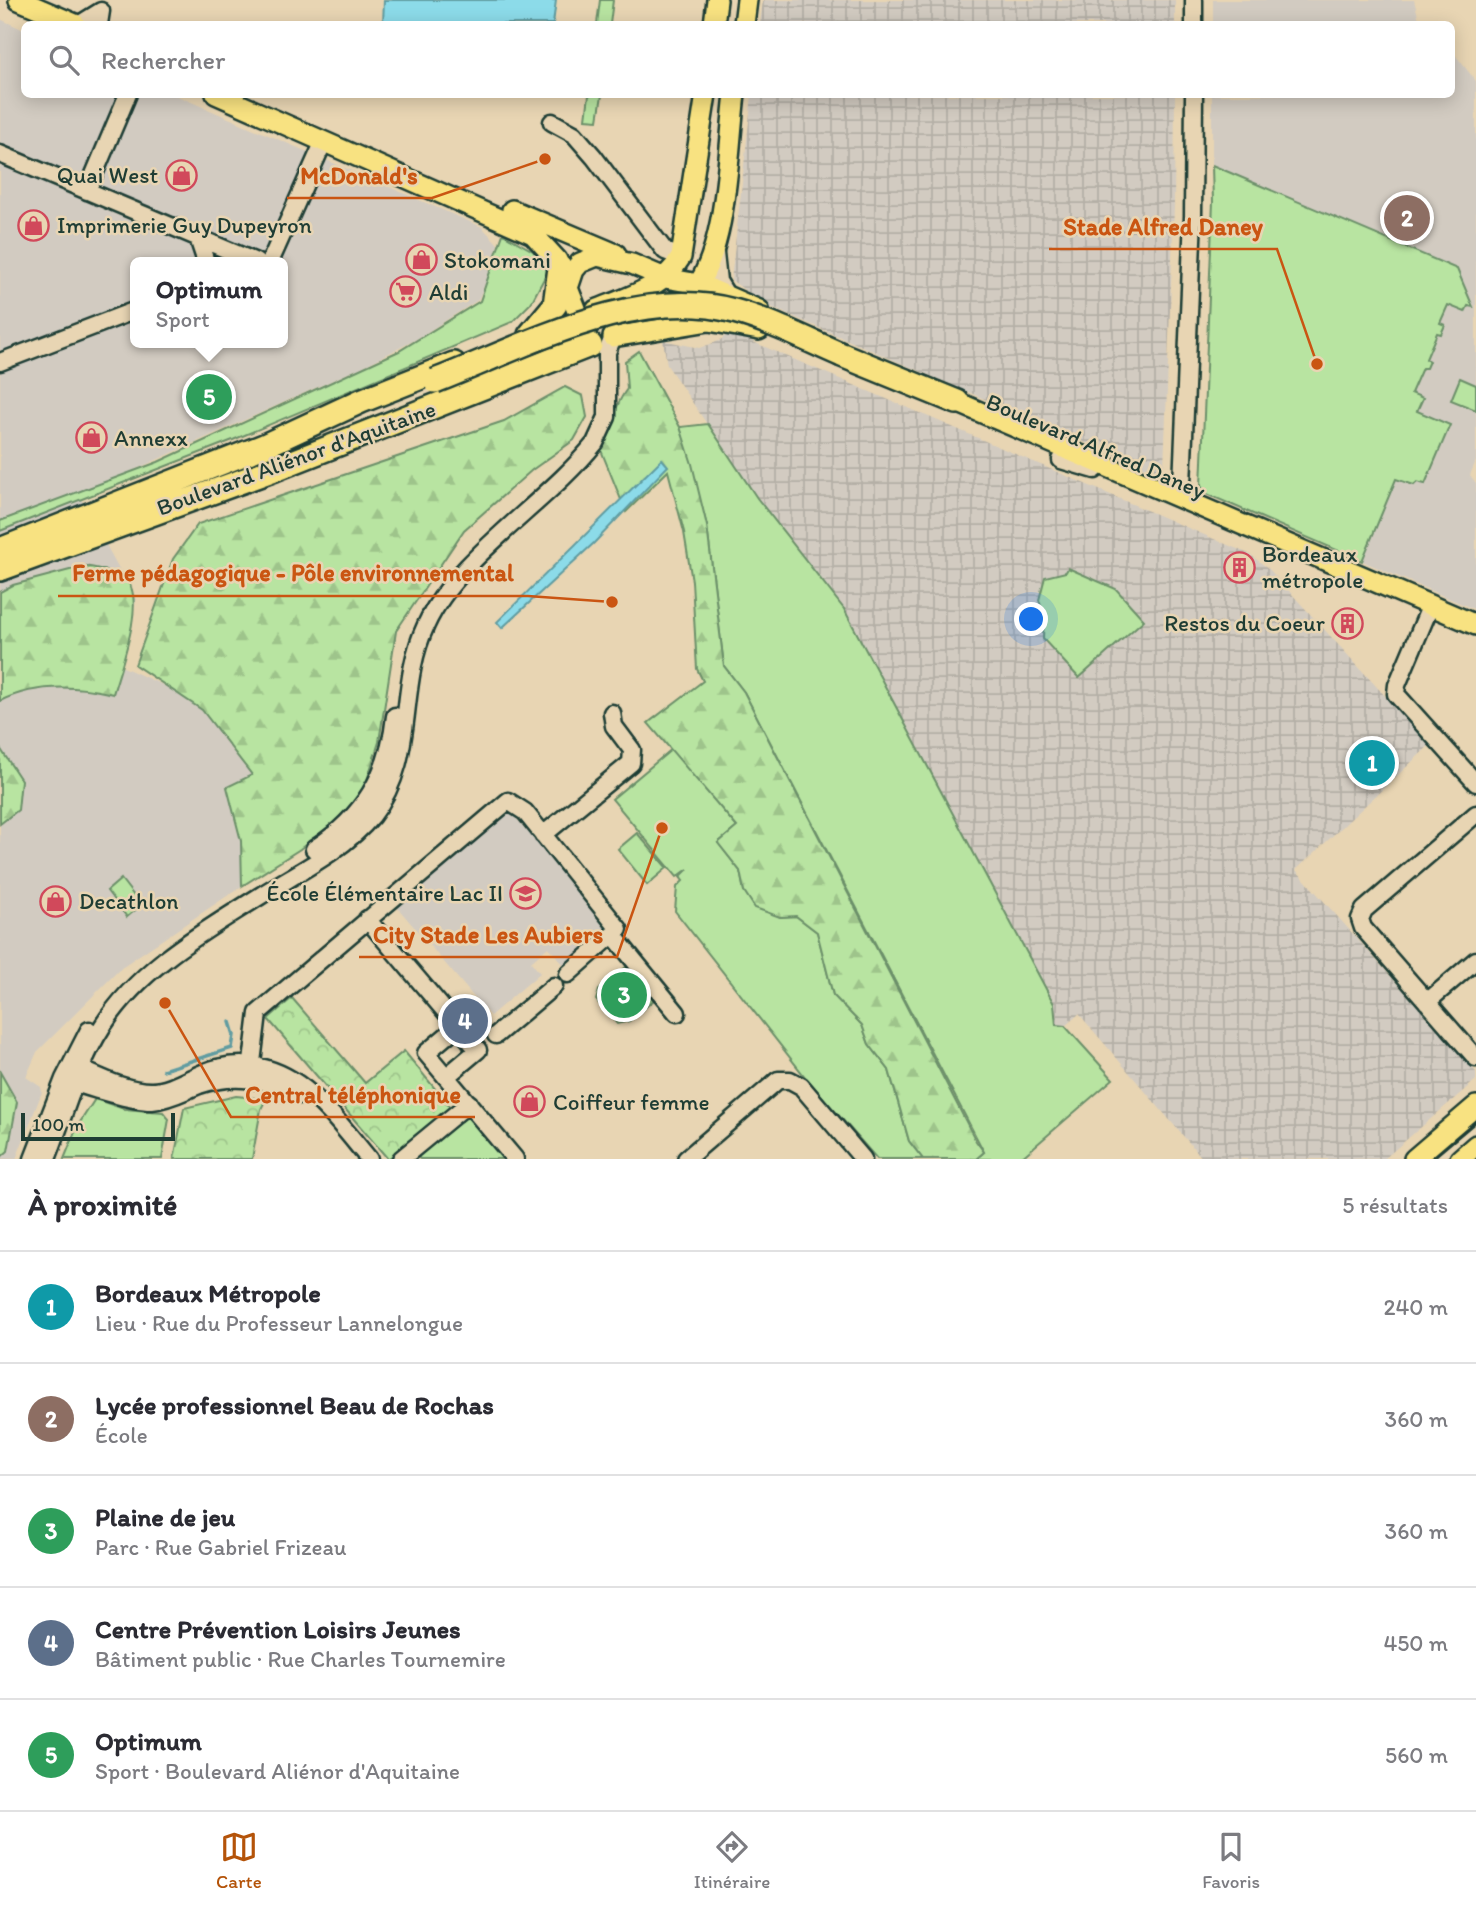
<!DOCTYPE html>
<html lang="fr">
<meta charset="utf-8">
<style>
body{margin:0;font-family:Itim,sans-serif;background:#f7f7f7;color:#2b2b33}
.scale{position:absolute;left:21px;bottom:18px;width:154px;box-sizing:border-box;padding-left:7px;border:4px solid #1f3d34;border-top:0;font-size:19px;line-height:24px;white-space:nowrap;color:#1f3d34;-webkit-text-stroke:5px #e8d5b3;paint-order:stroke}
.you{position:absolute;left:1032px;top:620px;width:24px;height:24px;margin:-18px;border:5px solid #fff;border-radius:50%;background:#1a73e8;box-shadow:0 0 0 10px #1a73e833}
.badge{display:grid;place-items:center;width:46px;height:46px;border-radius:50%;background:#b45309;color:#fff;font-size:23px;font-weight:700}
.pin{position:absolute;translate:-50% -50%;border:4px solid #fff;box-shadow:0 2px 7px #0006}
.popup{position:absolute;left:130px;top:257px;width:158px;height:91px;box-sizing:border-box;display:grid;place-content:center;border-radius:10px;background:#fff;filter:drop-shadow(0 2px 5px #0005);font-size:23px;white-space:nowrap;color:#7c7c81}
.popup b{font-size:26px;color:#2b2b33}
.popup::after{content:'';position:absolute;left:50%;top:100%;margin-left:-14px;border:14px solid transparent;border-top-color:#fff}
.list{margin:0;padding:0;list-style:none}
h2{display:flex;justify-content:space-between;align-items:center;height:91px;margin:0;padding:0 28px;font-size:30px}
h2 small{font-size:23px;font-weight:400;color:#7c7c81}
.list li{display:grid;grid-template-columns:46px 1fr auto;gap:21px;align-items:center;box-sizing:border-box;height:112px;padding:0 28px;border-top:2px solid #e1e1e2}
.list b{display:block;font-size:26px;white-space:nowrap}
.list p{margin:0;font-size:23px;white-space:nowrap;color:#7c7c81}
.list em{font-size:23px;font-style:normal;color:#7c7c81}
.icon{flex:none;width:38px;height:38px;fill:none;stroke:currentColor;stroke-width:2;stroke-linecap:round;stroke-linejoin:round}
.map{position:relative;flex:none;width:1476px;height:1159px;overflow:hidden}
.search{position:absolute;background:#fff;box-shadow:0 4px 18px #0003;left:21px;right:21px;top:21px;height:77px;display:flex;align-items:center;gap:18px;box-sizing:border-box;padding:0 24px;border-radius:10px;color:#7c7c81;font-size:26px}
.sheet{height:651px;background:#fff}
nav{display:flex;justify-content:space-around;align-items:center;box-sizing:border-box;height:98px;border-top:2px solid #e1e1e2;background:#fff;font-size:19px;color:#7c7c81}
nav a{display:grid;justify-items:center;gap:4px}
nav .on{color:#b45309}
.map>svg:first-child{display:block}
.built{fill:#d2cbc1;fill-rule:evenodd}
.industrial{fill:url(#industrial-grid)}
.green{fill:#b8e4a1;stroke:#6c906a;stroke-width:2}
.forest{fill:url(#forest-firs);stroke:#6c906a;stroke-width:2}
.park{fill:url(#park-crowns);stroke:#6c906a;stroke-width:2}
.water{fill:#8cdbe9;stroke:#609ca1;stroke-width:2}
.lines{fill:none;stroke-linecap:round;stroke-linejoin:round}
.stream{stroke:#609ca1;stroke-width:3.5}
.minor-casing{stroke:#1f3d34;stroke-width:21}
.major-casing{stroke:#1f3d34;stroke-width:24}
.highway-casing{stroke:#1f3d34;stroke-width:28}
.minor{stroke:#e8d5b3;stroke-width:16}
.major{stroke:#f8e281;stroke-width:19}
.highway{stroke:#f8e281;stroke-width:23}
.tram{stroke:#1f3d34;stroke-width:2}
.highway-bridge-casing{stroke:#1f3d34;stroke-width:28;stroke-linecap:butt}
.highway-bridge{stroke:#f8e281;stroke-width:23}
.labels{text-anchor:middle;stroke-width:5;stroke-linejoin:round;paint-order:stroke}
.poi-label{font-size:23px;fill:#1f3d34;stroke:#e8d5b3;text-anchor:start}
.street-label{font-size:23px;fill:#1f3d34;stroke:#e8d5b3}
.leader{fill:none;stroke:#ca5512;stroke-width:2.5}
.callout-dot{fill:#ca5512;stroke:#e8d5b3;stroke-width:2.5}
.callout-label{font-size:24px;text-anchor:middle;font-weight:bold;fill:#ca5512;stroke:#e8d5b3;stroke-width:5;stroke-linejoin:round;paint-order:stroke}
</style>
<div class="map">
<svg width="1476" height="1159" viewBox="0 0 1476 1159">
<defs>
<pattern id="industrial-grid" width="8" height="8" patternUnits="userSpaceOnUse" patternTransform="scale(1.75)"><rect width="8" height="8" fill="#d2cbc1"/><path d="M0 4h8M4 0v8" fill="none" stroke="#b4afa6"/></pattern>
<pattern id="forest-firs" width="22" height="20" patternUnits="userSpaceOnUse" patternTransform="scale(1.75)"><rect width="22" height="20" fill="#b8e4a1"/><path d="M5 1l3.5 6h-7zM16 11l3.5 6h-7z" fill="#9ec48b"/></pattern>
<pattern id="park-crowns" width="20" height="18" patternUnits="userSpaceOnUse" patternTransform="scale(1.75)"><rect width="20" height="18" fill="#b8e4a1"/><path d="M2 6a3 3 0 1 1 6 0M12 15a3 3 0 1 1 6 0" fill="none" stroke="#9ec48b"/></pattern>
</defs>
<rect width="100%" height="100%" fill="#e8d5b3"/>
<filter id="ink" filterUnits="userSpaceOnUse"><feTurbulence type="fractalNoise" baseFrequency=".0143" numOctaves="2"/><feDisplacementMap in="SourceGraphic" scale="14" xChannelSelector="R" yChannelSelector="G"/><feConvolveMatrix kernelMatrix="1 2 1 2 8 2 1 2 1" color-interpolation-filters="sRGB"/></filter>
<g filter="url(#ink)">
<path class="built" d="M1213,0H1414L1420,24H1213Z
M0,19L24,30V94L175,95L482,227L498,244L492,269L478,300L415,340L362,367L79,495L136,600L121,666L176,691L202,710L252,775L236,816L241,841L242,886L123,966L37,1052L26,1077L41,1087L42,1092L16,1159H0ZM136,262H282V343H136Z
M1452,51L1476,81V461L1470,475L1476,483V610L1362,561L1397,478L1414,485L1450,426L1417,411L1411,393L1422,368H1426L1429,361L1425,359L1437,332L1441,334L1445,326L1440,323L1448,304L1472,307L1457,269L1212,165V95L1452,94Z
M510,811L610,927L565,966L548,947L531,962L540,973L490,1016L397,907Z"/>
<path class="industrial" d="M763,0H1175V24H760Z
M752,95H1175L1174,206L1164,468L1156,473L764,304L731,280Z
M730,332L1249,554L1268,568L1430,745L1296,870L1476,1072V1080L1384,1159H1203L1079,1014L1065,1026H1056L1054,1004L845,611L757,498L667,365L663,340L699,348L719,341Z"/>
<path class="green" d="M600,0H613L610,24H597Z
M589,95H602L598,120L586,119Z
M1212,165L1457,269L1473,307L1468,306L1465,312L1448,305L1440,323L1445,325L1441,334L1437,333L1426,359L1429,361L1426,368H1422L1411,393L1423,398L1417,411L1450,425L1425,484L1417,482L1414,485L1396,479L1362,561L1207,494L1201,486L1213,202Z
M503,234L533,251L548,271L531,303L512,322L233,440L0,531V521L158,462L399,351L480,301Z
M1460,378L1476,385V410L1451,400Z
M708,424L757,498L844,609L1054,1004L1056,1025L1065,1026L1113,1079L1020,1159H976L984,1152L744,692L724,666L707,526L680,427Z
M1068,568L1116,589L1144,620L1079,678L1043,639L1044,615L1039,600L1045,577L1066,572Z
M672,749L737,827L718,843L740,871L744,891L780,917L796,916L817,932L833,995L862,1025L869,1044L889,1070L909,1141L923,1159H877L806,1078L675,911L677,887L683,881L680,877L688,869L677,877L612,799Z
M637,833L667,868L647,885L618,849Z
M121,879L141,905L127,917L107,891Z
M95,1099L124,1109L163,1112L169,1119L162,1159H64L77,1127Z
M468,1116L505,1159H420L417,1156Z"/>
<path class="forest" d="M639,351L680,427L692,464L707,526L724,666L744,692L976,1141L984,1152L976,1159H923L909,1141L889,1070L869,1044L862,1025L833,995L817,932L796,916L780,917L755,908L744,891L740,871L718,843L737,827L648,723L703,681L697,669L692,581L684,532L668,471L626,512L601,450C610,431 615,404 627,389L625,361Z
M565,387L583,396L587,417L574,440L532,470L464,530L396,631L379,742L363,793L333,823L300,849L242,886L241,841L227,787L252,775L202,710L135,665L173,559L198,524L504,421Z
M85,566C98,569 117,571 127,581C146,601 120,669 113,694C75,685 36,683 0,701V592L13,585Z
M0,748L21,780L18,810L0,824Z
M0,1072L17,1102L8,1151L0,1158Z"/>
<path class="park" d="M626,967L654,1000L629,1021L617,1024L596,1000L599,990Z
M292,998L365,1083L404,1051L451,1108L388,1159L268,1019Z
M236,1096L266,1099L261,1109L252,1159H174L184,1108Z"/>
<path class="water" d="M384,0H556L553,24H383Z
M662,459L668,466L594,543L502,628L497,622Z"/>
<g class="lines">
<path class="stream" d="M163,1070L232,1048L234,1035L230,1022"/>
<defs>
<path id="minor" d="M1194,0V24
M80,24L101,11L99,24
M552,122L574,134L594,157L665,251L681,257
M0,154L256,262
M87,191L128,94
M198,238L206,262
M715,253L718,281L727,296
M270,262L324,141
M0,362L136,310
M1061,460L1095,470
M1179,496L1182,485L1193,216L1194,94
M1427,614L1397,685L1396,694L1476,783
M1476,814L1364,910L1360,919L1363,928L1476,1058
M543,835L631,763L632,750L614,726L612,713
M314,849C363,817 389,775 395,716
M367,919L478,1050L446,1077
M614,936L677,1013
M1427,1002L1476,960
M458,1026L426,1053L515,1159
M496,1035L554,986
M74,1066C98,1076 125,1091 151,1091C174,1091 195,1073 217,1068C289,1051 329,1111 369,1159
M250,1079L258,1013L508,801L525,812L619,929L568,974
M68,1080C84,1087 137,1102 152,1101C169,1099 184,1091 199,1085C231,1074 269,1078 299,1095
M33,1159L64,1079L89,1030
M47,1159C64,1116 77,1066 102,1027C139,968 203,932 260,896C298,872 343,851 372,816C418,757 396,689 426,625C456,558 548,502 595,443L607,417V352L613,337
M401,1159L469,1103
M686,1159L778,1080H790L801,1086L863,1159"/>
<path id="major" d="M19,0L75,24
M714,24L717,0
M744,24L747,0
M216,94L533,234L557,260L586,334
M512,210L616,254
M568,288L574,270L580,263L597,256L632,264L665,278L699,284L759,310
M692,293C728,250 728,150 735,94
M596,310C628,297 663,288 681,257L706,94
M613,337L709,321L759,330
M945,397L1476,625
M1414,1159L1476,1106
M1460,1159L1476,1145"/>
<path id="highway" d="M530,335L555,305L560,268
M842,355L957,402
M0,550L264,446L361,401L454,364
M0,569L275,469L590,345"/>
</defs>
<use href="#minor" class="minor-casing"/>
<use href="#major" class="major-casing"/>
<use href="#highway" class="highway-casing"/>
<use href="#minor" class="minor"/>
<use href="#major" class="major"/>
<use href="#highway" class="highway"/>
<path class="tram" d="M1432,1159L1476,1122"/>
<defs>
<path id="highway-bridge" d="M435,381C525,346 637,284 734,311C771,321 807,340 842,355"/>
</defs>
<use href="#highway-bridge" class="highway-bridge-casing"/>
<use href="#highway-bridge" class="highway-bridge"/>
</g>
</g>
<defs>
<symbol id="shop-ring" viewBox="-11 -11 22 22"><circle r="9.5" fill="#e8d5b3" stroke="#d1495b" stroke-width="1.5"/><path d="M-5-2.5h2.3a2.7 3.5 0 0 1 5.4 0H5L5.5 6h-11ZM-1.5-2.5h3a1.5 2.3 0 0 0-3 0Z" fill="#d1495b"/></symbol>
<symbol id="supermarket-ring" viewBox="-11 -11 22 22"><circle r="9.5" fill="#e8d5b3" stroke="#d1495b" stroke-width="1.5"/><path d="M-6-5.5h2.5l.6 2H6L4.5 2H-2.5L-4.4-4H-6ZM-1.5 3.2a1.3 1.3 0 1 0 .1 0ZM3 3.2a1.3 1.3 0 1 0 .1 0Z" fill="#d1495b"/></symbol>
<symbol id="building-ring" viewBox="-11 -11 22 22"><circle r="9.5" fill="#e8d5b3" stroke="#d1495b" stroke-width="1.5"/><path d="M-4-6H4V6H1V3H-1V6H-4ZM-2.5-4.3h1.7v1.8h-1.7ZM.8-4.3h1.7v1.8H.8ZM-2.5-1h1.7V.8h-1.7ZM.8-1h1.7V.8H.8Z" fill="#d1495b"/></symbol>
<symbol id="school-ring" viewBox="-11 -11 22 22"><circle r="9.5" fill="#e8d5b3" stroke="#d1495b" stroke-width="1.5"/><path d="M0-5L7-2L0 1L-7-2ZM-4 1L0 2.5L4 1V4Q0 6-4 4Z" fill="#d1495b"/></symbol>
</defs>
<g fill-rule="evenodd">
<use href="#shop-ring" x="164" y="158" width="35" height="35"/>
<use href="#shop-ring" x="16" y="208" width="35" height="35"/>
<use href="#shop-ring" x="404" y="242" width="35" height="35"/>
<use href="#supermarket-ring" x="388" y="274" width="35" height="35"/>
<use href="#shop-ring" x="74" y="420" width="35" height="35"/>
<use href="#building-ring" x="1222" y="550" width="35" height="35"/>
<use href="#building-ring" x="1330" y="606" width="35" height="35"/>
<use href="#school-ring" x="508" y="876" width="35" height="35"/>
<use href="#shop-ring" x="38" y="884" width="35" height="35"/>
<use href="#shop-ring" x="512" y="1084" width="35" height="35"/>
</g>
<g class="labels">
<g class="poi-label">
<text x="158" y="183" text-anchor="end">Quai West</text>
<text x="57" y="233">Imprimerie Guy Dupeyron</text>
<text x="444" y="268">Stokomani</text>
<text x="429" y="300">Aldi</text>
<text x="114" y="446">Annexx</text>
<text x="1262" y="562">Bordeaux<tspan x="1262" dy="26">métropole</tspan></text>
<text x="1325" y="631" text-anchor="end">Restos du Coeur</text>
<text x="503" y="901" text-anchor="end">École Élémentaire Lac II</text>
<text x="79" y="909">Decathlon</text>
<text x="553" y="1110">Coiffeur femme</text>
</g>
<g class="street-label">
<text transform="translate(1096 446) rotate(23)" y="8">Boulevard Alfred Daney</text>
<text transform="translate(296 458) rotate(-20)" y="8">Boulevard Aliénor d'Aquitaine</text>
</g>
</g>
<path class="leader" d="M545 159L432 198H287M1317 364L1277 249H1049M612 602L528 596H58M662 828L617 957H359M165 1003L231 1117H475"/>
<g class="callout-dot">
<circle cx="545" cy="159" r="7"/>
<circle cx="1317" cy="364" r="7"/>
<circle cx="612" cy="602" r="7"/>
<circle cx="662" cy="828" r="7"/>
<circle cx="165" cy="1003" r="7"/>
</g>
<g class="callout-label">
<text x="359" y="184">McDonald's</text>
<text x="1163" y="235">Stade Alfred Daney</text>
<text x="293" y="581">Ferme pédagogique - Pôle environnemental</text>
<text x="488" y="943">City Stade Les Aubiers</text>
<text x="353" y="1103">Central téléphonique</text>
</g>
</svg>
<div class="scale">100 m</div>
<div class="you"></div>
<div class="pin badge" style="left:1372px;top:763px;background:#0f9aa8">1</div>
<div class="pin badge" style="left:1407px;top:218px;background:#8d6e63">2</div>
<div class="pin badge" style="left:624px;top:995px;background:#2e9e5b">3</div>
<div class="pin badge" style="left:465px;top:1021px;background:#5c6f8a">4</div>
<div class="pin badge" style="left:209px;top:397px;background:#2e9e5b">5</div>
<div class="popup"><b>Optimum</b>Sport</div>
<div class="search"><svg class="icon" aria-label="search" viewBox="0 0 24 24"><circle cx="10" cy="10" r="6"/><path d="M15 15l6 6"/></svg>Rechercher</div>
</div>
<section class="sheet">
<h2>À proximité<small>5 résultats</small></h2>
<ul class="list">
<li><span class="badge" style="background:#0f9aa8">1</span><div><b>Bordeaux Métropole</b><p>Lieu · Rue du Professeur Lannelongue</p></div><em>240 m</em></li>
<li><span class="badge" style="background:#8d6e63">2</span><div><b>Lycée professionnel Beau de Rochas</b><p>École</p></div><em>360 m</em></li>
<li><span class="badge" style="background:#2e9e5b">3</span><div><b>Plaine de jeu</b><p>Parc · Rue Gabriel Frizeau</p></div><em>360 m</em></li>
<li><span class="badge" style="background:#5c6f8a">4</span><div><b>Centre Prévention Loisirs Jeunes</b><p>Bâtiment public · Rue Charles Tournemire</p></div><em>450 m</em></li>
<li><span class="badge" style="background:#2e9e5b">5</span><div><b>Optimum</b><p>Sport · Boulevard Aliénor d'Aquitaine</p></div><em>560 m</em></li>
</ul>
</section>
<nav>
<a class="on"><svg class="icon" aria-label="map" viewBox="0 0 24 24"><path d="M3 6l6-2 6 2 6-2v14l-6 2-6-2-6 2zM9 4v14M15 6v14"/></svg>Carte</a>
<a><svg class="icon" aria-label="directions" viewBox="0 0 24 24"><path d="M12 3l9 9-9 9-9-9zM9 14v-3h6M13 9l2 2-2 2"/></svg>Itinéraire</a>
<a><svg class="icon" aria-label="saved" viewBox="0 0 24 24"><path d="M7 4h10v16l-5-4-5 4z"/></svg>Favoris</a>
</nav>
